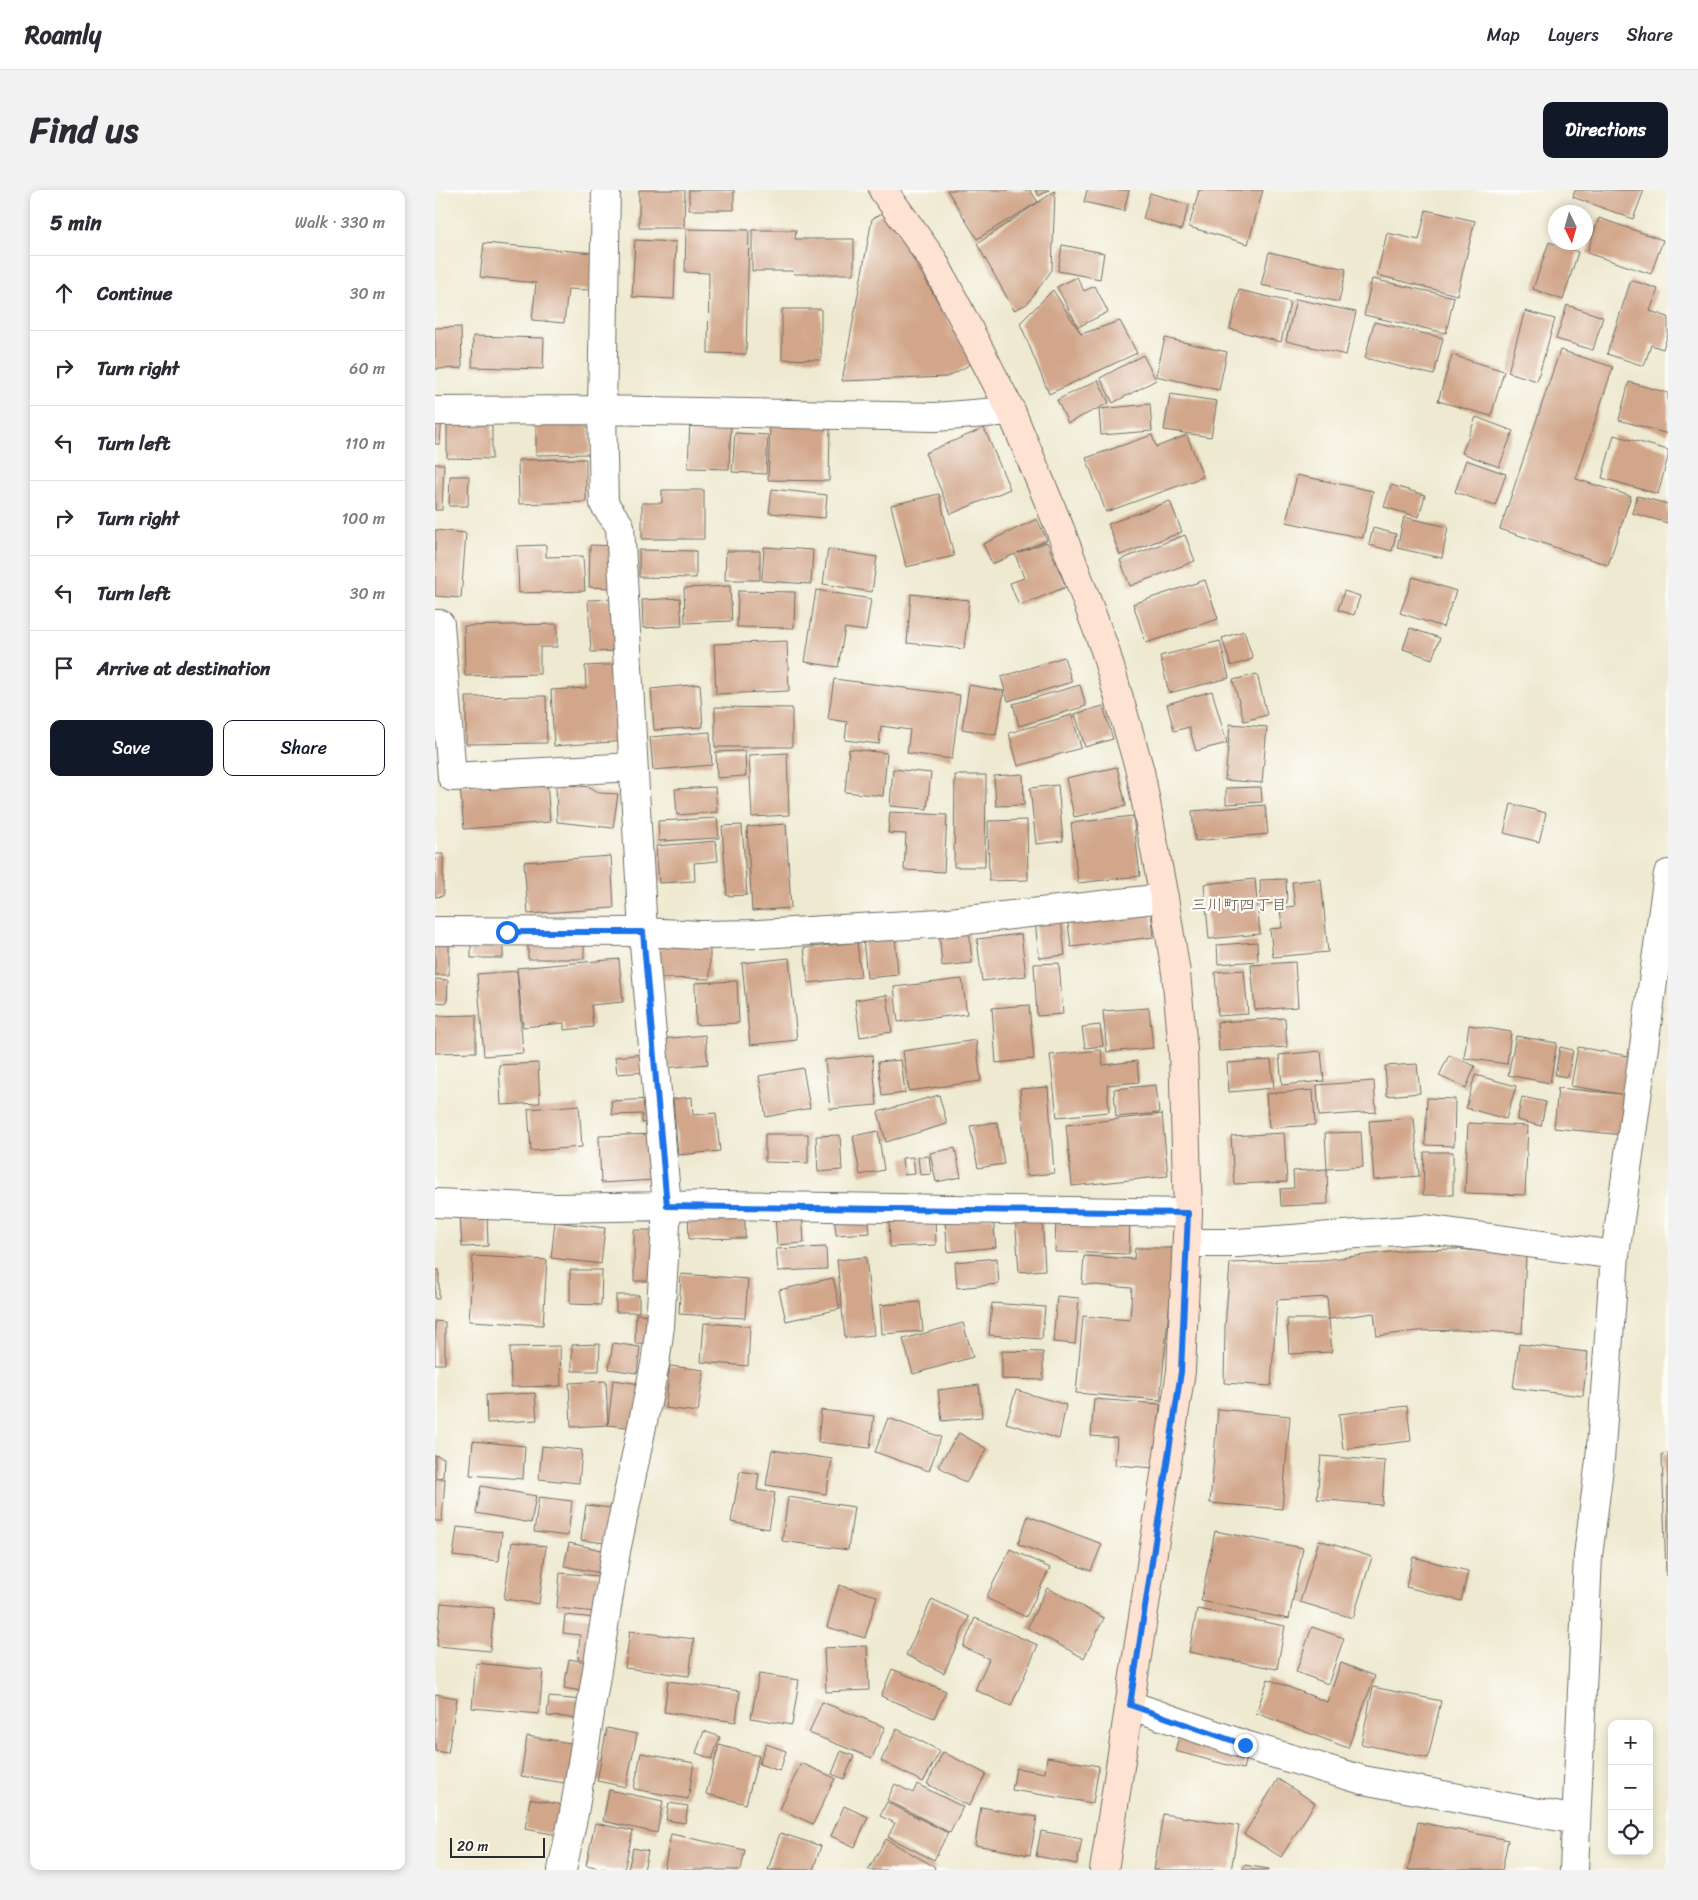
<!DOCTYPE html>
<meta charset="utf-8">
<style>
body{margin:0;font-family:Sriracha,"Klee One",sans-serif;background:#f2f2f3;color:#2b2b33}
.controls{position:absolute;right:15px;bottom:15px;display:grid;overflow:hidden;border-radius:10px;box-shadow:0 2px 8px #0003}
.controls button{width:45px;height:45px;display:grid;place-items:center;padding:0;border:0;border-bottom:1px solid #e1e1e2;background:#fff;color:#2b2b33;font:25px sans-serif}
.compass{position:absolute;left:1113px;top:15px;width:45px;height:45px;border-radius:50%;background:#fff;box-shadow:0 2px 8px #0003;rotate:175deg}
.scale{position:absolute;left:15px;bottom:12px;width:95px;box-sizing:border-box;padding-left:5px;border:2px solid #2b2b2b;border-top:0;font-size:14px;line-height:18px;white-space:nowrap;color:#2b2b2b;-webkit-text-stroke:4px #fdfcf7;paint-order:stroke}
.stop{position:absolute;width:15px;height:15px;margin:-11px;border:4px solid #1a73e8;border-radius:50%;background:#fff}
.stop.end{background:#1a73e8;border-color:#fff;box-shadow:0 1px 5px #0008}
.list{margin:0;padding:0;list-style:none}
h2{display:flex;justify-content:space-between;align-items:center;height:65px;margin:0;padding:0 20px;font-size:21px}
h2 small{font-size:16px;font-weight:400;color:#7c7c81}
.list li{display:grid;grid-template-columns:32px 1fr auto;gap:15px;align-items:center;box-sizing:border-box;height:75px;padding:0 20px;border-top:1px solid #e1e1e2}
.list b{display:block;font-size:19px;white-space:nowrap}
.list em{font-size:16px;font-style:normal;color:#7c7c81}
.actions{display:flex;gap:10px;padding:15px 20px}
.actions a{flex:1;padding:11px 0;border:1px solid #111827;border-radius:10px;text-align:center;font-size:18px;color:#111827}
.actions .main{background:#111827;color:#fff}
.icon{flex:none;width:28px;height:28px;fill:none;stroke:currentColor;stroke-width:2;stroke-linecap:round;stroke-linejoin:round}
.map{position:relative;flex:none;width:1233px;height:1680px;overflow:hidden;border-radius:10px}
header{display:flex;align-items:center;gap:30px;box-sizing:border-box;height:70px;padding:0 25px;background:#fff;border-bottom:1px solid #e1e1e2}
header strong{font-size:24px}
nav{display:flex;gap:28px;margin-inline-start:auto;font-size:18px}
.intro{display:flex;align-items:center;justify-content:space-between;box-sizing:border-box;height:120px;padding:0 30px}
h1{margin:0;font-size:35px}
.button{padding:12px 22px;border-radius:10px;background:#111827;color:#fff;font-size:18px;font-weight:700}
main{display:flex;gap:30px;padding:0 30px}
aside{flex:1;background:#fff;border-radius:10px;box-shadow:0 2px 8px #0003}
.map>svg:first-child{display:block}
.building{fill:#d1a68a}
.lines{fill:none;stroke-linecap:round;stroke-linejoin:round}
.street-casing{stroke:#6f6e65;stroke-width:30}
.secondary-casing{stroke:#6f6e65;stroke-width:30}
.street{stroke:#fff;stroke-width:28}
.secondary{stroke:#fee3d2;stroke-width:28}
.route{stroke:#1a73e8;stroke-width:6}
.labels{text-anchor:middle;stroke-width:4.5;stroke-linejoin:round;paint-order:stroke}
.neighbourhood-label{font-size:16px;fill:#65564c;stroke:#fdfcf7}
</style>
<header>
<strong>Roamly</strong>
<nav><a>Map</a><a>Layers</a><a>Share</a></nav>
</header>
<div class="intro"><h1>Find us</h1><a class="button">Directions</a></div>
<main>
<aside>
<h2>5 min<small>Walk · 330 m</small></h2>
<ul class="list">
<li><svg class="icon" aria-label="ahead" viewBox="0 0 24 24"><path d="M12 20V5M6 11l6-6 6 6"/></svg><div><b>Continue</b></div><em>30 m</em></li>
<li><svg class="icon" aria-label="right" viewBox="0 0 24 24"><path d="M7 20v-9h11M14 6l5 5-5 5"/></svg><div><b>Turn right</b></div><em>60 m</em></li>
<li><svg class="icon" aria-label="left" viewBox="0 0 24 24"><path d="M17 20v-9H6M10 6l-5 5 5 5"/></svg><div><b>Turn left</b></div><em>110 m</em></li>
<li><svg class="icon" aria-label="right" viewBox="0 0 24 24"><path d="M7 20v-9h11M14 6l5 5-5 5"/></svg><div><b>Turn right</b></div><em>100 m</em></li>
<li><svg class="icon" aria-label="left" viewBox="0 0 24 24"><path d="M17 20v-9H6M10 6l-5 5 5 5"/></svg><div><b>Turn left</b></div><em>30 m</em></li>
<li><svg class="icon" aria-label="arrive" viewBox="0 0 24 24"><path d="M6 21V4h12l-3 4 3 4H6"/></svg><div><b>Arrive at destination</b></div></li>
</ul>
<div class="actions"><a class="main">Save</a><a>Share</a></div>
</aside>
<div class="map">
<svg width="1233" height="1680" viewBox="0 0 1233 1680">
<rect width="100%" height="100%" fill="#fdfcf7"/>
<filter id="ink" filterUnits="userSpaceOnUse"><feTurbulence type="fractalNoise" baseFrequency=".02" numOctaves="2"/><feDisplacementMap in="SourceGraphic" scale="10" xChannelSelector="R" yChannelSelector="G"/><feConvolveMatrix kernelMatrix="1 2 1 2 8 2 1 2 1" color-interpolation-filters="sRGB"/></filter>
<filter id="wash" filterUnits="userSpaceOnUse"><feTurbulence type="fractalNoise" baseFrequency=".0096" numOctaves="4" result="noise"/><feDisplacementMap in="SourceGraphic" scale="20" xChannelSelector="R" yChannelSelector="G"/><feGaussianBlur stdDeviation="1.12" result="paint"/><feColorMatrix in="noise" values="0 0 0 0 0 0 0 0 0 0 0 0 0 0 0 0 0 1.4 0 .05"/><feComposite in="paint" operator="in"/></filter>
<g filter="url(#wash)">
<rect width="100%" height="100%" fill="#eee9d0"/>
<g id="blocks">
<path class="building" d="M204,0H250L249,38H204Z
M254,0H299V20H254Z
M512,0H595L603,12L542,49Z
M600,0H614L604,6Z
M652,0H694L689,21L649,12Z
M764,0H828L813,54L754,37Z
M1140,0H1209L1198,29L1138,7Z
M620,1L617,80L592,114L579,120L542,54Z
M715,3L754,15L746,40L708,29Z
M991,20L1040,31L1022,105L942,85L952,43L984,50Z
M451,21L538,173L512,187L407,191L437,29Z
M1164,28L1228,50L1216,84L1152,63Z
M251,39L314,40L311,164L273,163L274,83L250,82Z
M317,40H361L360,49H419V84H360L357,81H317Z
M200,50L241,52L239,109L197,107Z
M1114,52L1143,62L1128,110L1098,99Z
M49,53L158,63L155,100L133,99L129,133L97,130L101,93L45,87Z
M627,55L669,63L665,89L623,81Z
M834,62L911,79L904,112L826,95Z
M642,87L649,101L660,96L673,122L643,137L622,97Z
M937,89L1019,107L1011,143L929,125Z
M1196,90L1223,99L1215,121L1233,127V144L1228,159L1216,155L1209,176L1172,164Z
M618,100L646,144L685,131L702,163L614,204L585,133Z
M804,100L855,112L846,152L795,139Z
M861,109L921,122L911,165L851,151Z
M1132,115L1168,127L1158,160L1121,149Z
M347,119H386V170L347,169Z
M1090,121L1120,129L1102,191L1073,182Z
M939,132L1008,148L999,185L930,168Z
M26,137L27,178L0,179V138Z
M38,146L109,148L108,179L37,177Z
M730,148L792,162L784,200L721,186Z
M1125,160L1178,177L1141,289L1196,306L1173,375L1065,339Z
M708,165L721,190L678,213L665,188Z
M1017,165L1069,181L1056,226L1003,211Z
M663,190L674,213L633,233L622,210Z
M1194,192L1233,203V244L1184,230Z
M735,204L782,211L776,247L729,240Z
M715,214L717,241L666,245L664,219Z
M0,226H7L5,254H0Z
M1041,227L1078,241L1064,277L1027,263Z
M255,230L296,232L294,279L253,278Z
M12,231L57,232V269L12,268Z
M154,231L155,264L101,265V232Z
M335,235L395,236L394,291L333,290Z
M549,238L575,299L516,324L490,263Z
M300,243L333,245L331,284L297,282Z
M717,245L721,257L752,245L768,287L671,322L651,268Z
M1179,245L1233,260V267L1223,304L1167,288Z
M151,269V312L84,314L83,270Z
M1031,270L1071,284L1060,316L1020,302Z
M0,274H9L7,320H0Z
M862,285L938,301L928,348L851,332Z
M15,286H34L33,316H14Z
M956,295L990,305L984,327L949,317Z
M337,299L392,305L390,328L334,323Z
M227,300H269V349H207V313H227Z
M504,304L519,366L471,377L456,315Z
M1202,306L1233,314V333L1197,323Z
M735,311L747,342L685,365L673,334Z
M969,327L1013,337L1007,368L962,358Z
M602,329L612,350L582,363L612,352L631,397L584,416L575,393L589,388L580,364L557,374L548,354Z
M938,338L961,344L957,361L934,355Z
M0,340L31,343L26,408L0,406Z
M750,345L760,371L695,396L685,370Z
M111,355V367L148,366L150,401L84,403L82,356Z
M155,355L183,356L182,398L154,397Z
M329,357L378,360L376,394L327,391Z
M393,359L442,367L437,402L388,394Z
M204,360L261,361V388L204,387Z
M291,361H325V390H290Z
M978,387L1021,401L1008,437L965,423Z
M770,390L783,429L711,453L698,414Z
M295,396L297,431L250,433L249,398Z
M381,400L436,409L431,441L410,438L403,477L370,472Z
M303,401L360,402L359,438L302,437Z
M909,401L925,406L919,425L903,420Z
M476,404L534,410L529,459L472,453Z
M245,408L247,436L208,438L207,410Z
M182,409L184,461L156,462L153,410Z
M122,434V457H105V484L30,486L29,436Z
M975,438L1005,448L997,469L968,459Z
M809,441L818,469L796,476L787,448Z
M352,451L354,501L281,504L279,454Z
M785,451L794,488L734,503L725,466Z
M629,467L637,492L573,511L566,487Z
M187,474L191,551L119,556L116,500L151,498L150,476Z
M822,484L832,525L809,531L798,490Z
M399,489L525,505L517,569L472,563L475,540L446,536L444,554L410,550L412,532L393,529Z
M265,494L268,537L219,540L216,499Z
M534,495L569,501L561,545L527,539Z
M645,495L651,516L584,536L578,514Z
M777,501L792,553L761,561L754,537L739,541L732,514Z
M111,506L112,553L31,554V507Z
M668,516L678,549L650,557L640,524Z
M280,517L357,518V557H280Z
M637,525L646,558L583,576L574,543Z
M795,534L832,537L827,593L790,590Z
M275,542L277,575L218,580L215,547Z
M414,559L452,563L448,606L410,602Z
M310,561L311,586L282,588L281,562Z
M352,563L354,625L317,627L314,565Z
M682,577L691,616L639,627L631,588Z
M458,579L496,583L492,619L455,616Z
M588,584L589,615L561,616L559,586Z
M520,585H551L550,677H519Z
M112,591L115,632L29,639L25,597Z
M121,594L155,597L165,603L183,604L178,638L122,632Z
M623,595L628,651L601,654L595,598Z
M280,597L282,622L242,625L240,599Z
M826,597L827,612L791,614V598Z
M1076,614L1111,623L1104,652L1069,643Z
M830,615L833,644L760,651L757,621Z
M455,622L512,625L509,682L469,680L471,644L453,643Z
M698,626L705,686L643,693L636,633Z
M282,628L284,648L224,651L223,631Z
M592,630L593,690L554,691L553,631Z
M351,634L356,718L317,721L312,637Z
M307,635L312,705L292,706L287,636Z
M281,651L283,671L259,673L260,691L224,693L221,656Z
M0,664H8V706L0,707Z
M176,666L179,718L93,724L89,672Z
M820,689L825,744L774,749L769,694Z
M851,689L852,713L826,714L825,690Z
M886,689L893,762L838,767L835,739L847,738L845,718L860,716L857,692Z
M715,714L719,747L636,757L632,725Z
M626,729L630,765L604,768L600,731Z
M534,738L537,773L507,776L504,741Z
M586,744L591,786L547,791L542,749Z
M68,745V768H36V746Z
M460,745L463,785L432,788L428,748Z
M93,746H149V769H93Z
M0,747H14V785H0Z
M224,750L275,751V789L224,788Z
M422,752L426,787L373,793L369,758Z
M822,752L823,771L783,774L782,755Z
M354,768L362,850L315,855L307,773Z
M184,769L188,812L156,815L158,837L129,840V833L88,837L82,778Z
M860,772L863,817L820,820L816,775Z
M624,773L628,824L602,826L599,774Z
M809,780L813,824L783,826L780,782Z
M82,781L88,863L49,866L42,784Z
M0,789L13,790L12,813L0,812Z
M527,789L532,824L463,832L459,797Z
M302,791L304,833L261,835L260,793Z
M452,805L457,842L425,847L420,810Z
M594,815L599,869L561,873L557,818Z
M714,818L718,858L672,862L668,821Z
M41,825V862L0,863V826Z
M850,828L852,857L784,861L782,832Z
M665,835L668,856L650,858L647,837Z
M1034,835L1076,842L1072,874L1029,868Z
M270,845L273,874L228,878L226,849Z
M1081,846L1122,853L1115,893L1073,885Z
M541,850L546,891L474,901L468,861Z
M1125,857L1138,860L1133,887L1120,885Z
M1143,857L1199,867L1189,945L1119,938L1123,898L1186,904L1136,896Z
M666,860L668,875L702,871L704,892L672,895L674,922L622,927L615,865Z
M886,861L889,891L847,895L844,865Z
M210,864L211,882L182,884L180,867Z
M437,865L442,915L395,919L390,870Z
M1014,865L1040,876L1031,898L1004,886Z
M466,870L470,903L447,906L443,872Z
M836,870L839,898L794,902L792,873Z
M103,873L105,913L66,915L64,875Z
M982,874L985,903L952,906L950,876Z
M368,878L375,918L331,927L324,886Z
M1040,885L1081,896L1071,929L1031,918Z
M939,891L941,922L884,926L882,895Z
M721,895L724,923L681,927L679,899Z
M613,897L619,983L592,986L585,899Z
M878,900L880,935L834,938L831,904Z
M504,905L512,934L451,952L443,922Z
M257,907L258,925L281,923L285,961L243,965L238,909Z
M1087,907L1111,912L1106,936L1082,930Z
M992,908L1020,909L1019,956L990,955Z
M216,909L218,932L207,933V924L177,925L176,911Z
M144,915L147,957L96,961L93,919Z
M727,924L733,986L637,996L631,935Z
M979,928L984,986L939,990L934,931Z
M562,932L569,974L543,978L535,936Z
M1033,933L1093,936L1090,1005L1030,1003Z
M443,941L449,980L425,985L418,946Z
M926,942L928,977L892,979L890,943Z
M849,943L852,992L799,994L796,946Z
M218,944L220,990L166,993L164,946Z
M330,944H373V973L330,972Z
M405,945L407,980L383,982L381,946Z
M520,958L526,987L501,992L495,963Z
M989,962H1018V1005H988Z
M494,966L496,984L485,985L483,967Z
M478,967L480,984L469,985L467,968Z
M892,979L893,1014L846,1016L845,999L859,998L858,981Z
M310,1020V1048L254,1049L253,1021Z
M433,1021L435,1043L401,1045L399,1023Z
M367,1022L369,1053L342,1055L340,1024Z
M607,1023L610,1080L584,1082L580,1025Z
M621,1023L695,1025L694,1064L620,1062Z
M52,1024L53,1056L27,1057L25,1025Z
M500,1026L501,1055L455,1057L454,1027Z
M558,1027L561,1057L513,1062L510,1032Z
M120,1032L170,1038L166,1074L116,1068Z
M199,1040H223V1091H199Z
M391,1057L392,1079L343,1081L341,1059Z
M700,1058H740L725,1210L641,1203L648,1126L695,1130L697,1098L647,1094L649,1066L699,1069Z
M1024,1059L1091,1066L1087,1143L1022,1140L982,1141L942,1146L939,1123L894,1129L892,1107L842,1110L836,1196L789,1193L790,1138L795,1073L887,1070L973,1060Z
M38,1066L112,1070L108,1135L34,1131Z
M431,1067L439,1145L410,1148L402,1070Z
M562,1068L564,1094L522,1098L520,1072Z
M0,1080H4V1109H0Z
M135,1080H167L166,1115L135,1114Z
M246,1084L313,1089L310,1128L244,1124Z
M398,1088L405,1119L351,1131L344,1100Z
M181,1105H204V1122H181Z
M622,1106L644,1108L640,1154L618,1152Z
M485,1112L488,1141L447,1144L445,1115Z
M557,1113L610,1117L607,1149L554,1145Z
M201,1124L221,1125L220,1154L200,1153Z
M852,1129H894L897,1162L854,1164Z
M0,1131L10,1132V1174H0Z
M269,1133L315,1136L313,1176L266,1172Z
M528,1133L538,1167L478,1184L468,1149Z
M178,1153L205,1157L202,1183L174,1179Z
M165,1154L164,1181H137V1155Z
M1084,1154L1153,1162L1148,1206L1078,1198Z
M125,1156L126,1196L76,1197L75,1157Z
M567,1161L608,1162V1190L567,1189Z
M235,1176L269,1180L263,1222L230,1218Z
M178,1190L206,1194L200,1238L173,1235L136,1237L134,1193L171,1191L173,1235Z
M544,1195L547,1227L507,1231L503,1200Z
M581,1200L631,1215L624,1249L571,1233Z
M100,1203L102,1230L52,1233L51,1205Z
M659,1209L725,1214L720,1278L680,1275L682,1248L656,1246Z
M972,1216L976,1251L908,1259L904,1224Z
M783,1219L855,1226L847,1319L775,1313Z
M386,1220L439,1226L435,1258L383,1252Z
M453,1228L506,1247L494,1281L440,1262Z
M524,1243L552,1259L531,1293L503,1276Z
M38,1251L90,1256L88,1289L35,1285Z
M107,1256L147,1260L144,1293L104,1289Z
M337,1260L397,1269L391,1304L331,1295Z
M1233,1263V1385H1231L1227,1264Z
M0,1265L9,1268L8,1287L0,1288Z
M886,1266L950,1271L947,1315L882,1309Z
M305,1281L324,1284L322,1300L340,1303L334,1339L296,1332Z
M0,1289H10L7,1331H0Z
M46,1296L101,1306L96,1333L41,1323Z
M104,1307L137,1311L133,1346L99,1342Z
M353,1307L419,1317L413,1360L347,1351Z
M151,1315L183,1319L178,1354L146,1350Z
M593,1326L667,1354L656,1381L583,1354Z
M22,1337L67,1342L64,1371L18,1366Z
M780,1341L868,1358L854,1429L766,1411Z
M884,1350L937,1367L918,1428L865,1412Z
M77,1352L111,1356L104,1414L69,1409Z
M134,1353L176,1362L171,1384L129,1376Z
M575,1359L615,1378L591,1427L551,1408Z
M978,1367L1033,1381L1026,1411L971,1397Z
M125,1383L164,1386L161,1422L122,1418Z
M404,1395L442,1406L430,1448L392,1437Z
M612,1398L669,1428L649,1468L592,1438Z
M497,1409L534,1427L509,1483L471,1465Z
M6,1413L59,1418L55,1461L2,1456Z
M762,1419L850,1436L842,1479L754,1462Z
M130,1425L161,1428L157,1470L143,1469L145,1445L128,1443Z
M540,1428L603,1455L576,1516L540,1500L554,1469L528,1457Z
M877,1437L909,1448L893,1494L861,1482Z
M195,1441L259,1449L254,1486L190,1478Z
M432,1456L434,1500L391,1502L389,1458Z
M134,1469L156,1473L151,1502L129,1498Z
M41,1473L108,1480L104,1524L37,1518Z
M906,1473L940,1486L913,1558L821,1523L833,1489L892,1512Z
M457,1479L511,1501L499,1528L446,1506Z
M324,1484L364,1490L357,1535L316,1528Z
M233,1491L305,1501L301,1532L229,1522Z
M938,1497L1006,1511L993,1568L926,1554Z
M0,1504L22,1508L13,1563L0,1561Z
M114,1507L148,1510L146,1528L112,1526Z
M387,1512L450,1537L437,1568L374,1543Z
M172,1538L202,1544L191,1597L162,1591Z
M462,1539L505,1561L488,1592L446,1571Z
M746,1539L814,1556L808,1579L740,1561Z
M269,1541L285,1547L277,1569L261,1563Z
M92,1546L142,1554L136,1594L86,1586Z
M331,1554L351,1561L345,1581L324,1574Z
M284,1555L324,1566L311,1614L271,1604Z
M406,1561L419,1566L409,1589L397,1584Z
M508,1562L551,1584L534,1616L492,1594Z
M206,1563L259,1573L253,1609L199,1599Z
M612,1567L664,1576L658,1613L577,1600L581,1578L610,1583Z
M366,1573L400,1588L378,1634L345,1619Z
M843,1589L880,1613L846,1667L809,1644Z
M460,1594L478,1603L482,1594L528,1617L515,1643L452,1610Z
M174,1600L228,1611L222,1643L168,1631Z
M95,1609L133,1616L128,1646L90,1639Z
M452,1612L513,1643L499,1670L453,1647L460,1633L445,1626Z
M234,1613L253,1616L250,1633L231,1630Z
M409,1616L433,1627L420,1657L396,1646Z
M546,1617L602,1627L595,1665L540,1655Z
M728,1624L804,1636L796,1680H719Z
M983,1632L1073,1650L1067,1680H973Z
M160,1633L198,1641L189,1680H176L151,1675Z
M606,1641L647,1649L642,1674L601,1666Z
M345,1643L386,1656L378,1680H333Z
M236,1644L310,1660L306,1680H229Z
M451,1649L500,1677L499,1680H433Z
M198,1658L213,1661L209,1680H193Z
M809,1675L834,1679V1680H808Z"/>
</g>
</g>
<g filter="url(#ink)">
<use href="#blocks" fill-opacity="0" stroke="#6f6e65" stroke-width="1"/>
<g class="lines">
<defs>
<path id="street" d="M0,221L167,220L500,227L576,221
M0,434H5L17,587L198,577
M0,741L208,742L265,745L324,744L506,733L729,708
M0,1013L122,1018L284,1015L753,1023
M752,1053H803L990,1039L1180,1065
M695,1515L810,1555L928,1590L1141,1630
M127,1680L139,1623L181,1361L220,1174L225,1136L232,1016L208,742L185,336L169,314L167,220L171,0
M1139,1680L1153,1366L1165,1270L1180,1065L1233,684"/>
<path id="secondary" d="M448,0L498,70L576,221L625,339L670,460L705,581L729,708L741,783L748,860L753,1023L746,1181L669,1680"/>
</defs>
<use href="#street" class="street-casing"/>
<use href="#secondary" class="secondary-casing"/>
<use href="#street" class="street"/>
<use href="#secondary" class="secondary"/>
</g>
</g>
<g class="lines" filter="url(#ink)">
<path class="route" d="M72,742H208L232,1016L753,1023L746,1182L695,1515L810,1555"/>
</g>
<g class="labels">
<g class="neighbourhood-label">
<text x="804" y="720">三川町四丁目</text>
</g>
</g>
</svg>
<div class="controls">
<button>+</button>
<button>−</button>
<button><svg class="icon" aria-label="locate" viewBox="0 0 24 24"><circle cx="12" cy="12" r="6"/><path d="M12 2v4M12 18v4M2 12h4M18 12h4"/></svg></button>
</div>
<svg class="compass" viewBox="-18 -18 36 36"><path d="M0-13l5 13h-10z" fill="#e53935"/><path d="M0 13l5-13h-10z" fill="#7c7c81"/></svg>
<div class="scale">20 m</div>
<div class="stop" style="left:72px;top:742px"></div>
<div class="stop end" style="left:810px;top:1555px"></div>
</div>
</main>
